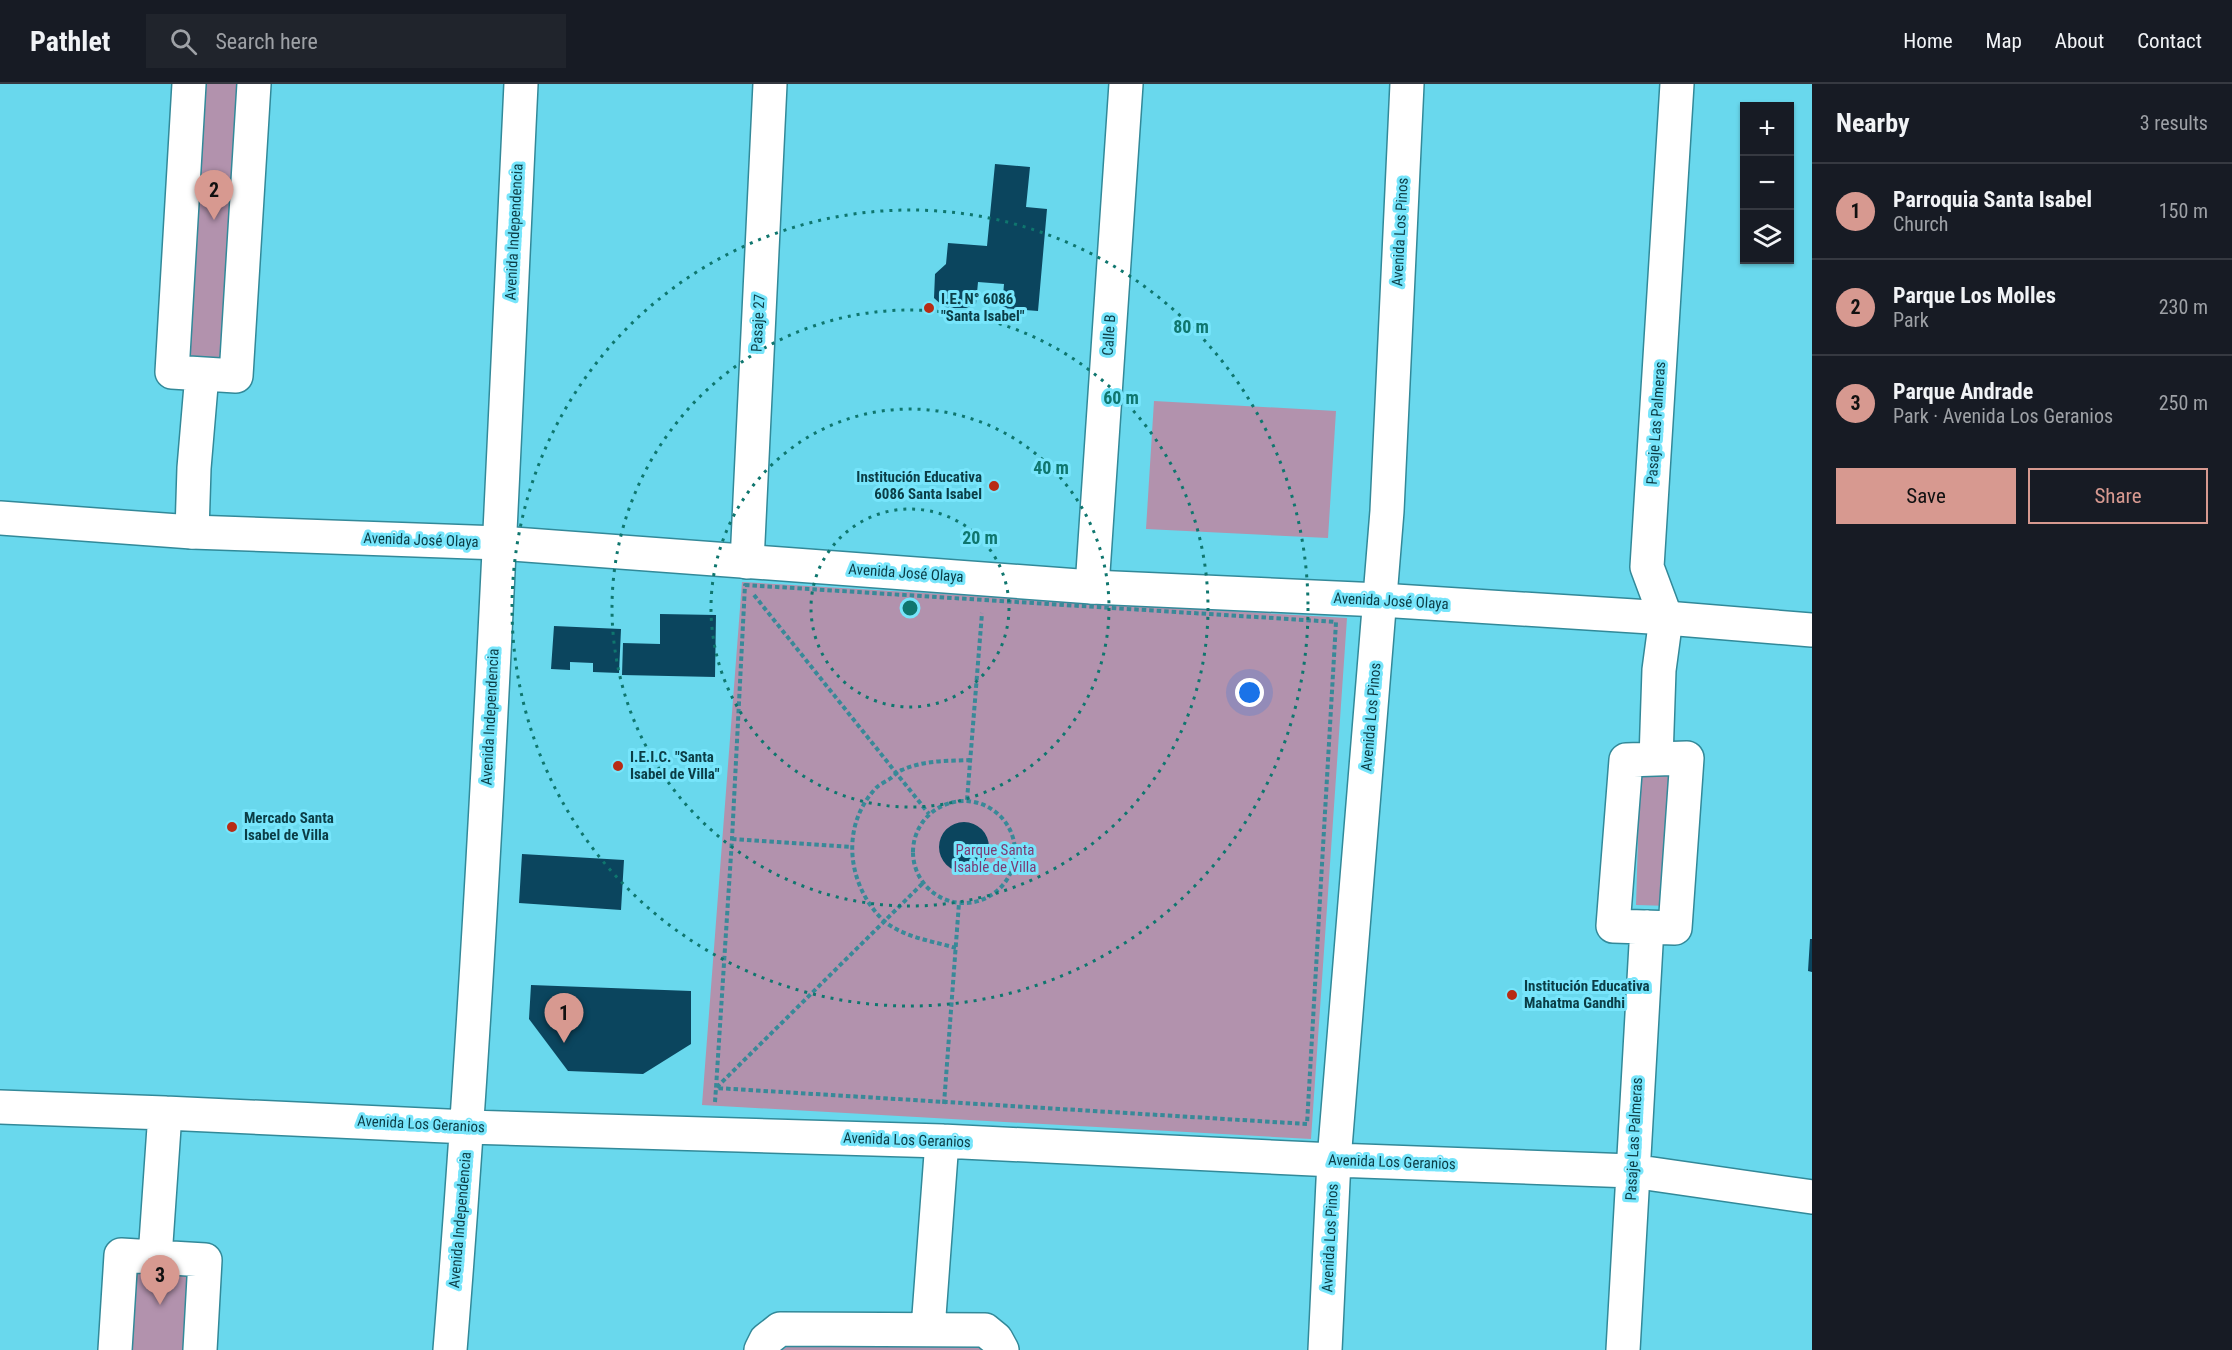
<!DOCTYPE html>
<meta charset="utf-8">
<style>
body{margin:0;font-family:"Roboto Condensed",sans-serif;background:#20242c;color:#f1f3f6}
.controls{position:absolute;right:18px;top:18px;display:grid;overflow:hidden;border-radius:0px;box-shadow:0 2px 4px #0004}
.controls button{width:54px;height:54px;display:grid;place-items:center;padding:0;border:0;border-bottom:2px solid #363941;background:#171b24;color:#f1f3f6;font:30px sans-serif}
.you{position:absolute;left:1250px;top:609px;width:21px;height:21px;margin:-15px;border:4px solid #fff;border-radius:50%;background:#1a73e8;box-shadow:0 0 0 9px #1a73e833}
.badge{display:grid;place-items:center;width:39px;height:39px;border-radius:50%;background:#d79990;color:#111;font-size:20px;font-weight:700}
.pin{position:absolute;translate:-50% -50px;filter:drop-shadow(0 2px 3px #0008)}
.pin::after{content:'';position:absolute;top:32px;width:21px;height:18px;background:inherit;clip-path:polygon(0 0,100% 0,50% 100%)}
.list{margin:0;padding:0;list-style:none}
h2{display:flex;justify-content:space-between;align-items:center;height:78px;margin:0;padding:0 24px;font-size:26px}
h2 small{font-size:20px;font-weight:400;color:#9ea1a6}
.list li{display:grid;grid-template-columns:39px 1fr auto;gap:18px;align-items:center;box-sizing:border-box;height:96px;padding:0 24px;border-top:2px solid #363941}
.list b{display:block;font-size:22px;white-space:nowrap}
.list p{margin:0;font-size:20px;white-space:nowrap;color:#9ea1a6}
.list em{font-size:20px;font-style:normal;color:#9ea1a6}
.actions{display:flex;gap:12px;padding:18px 24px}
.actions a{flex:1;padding:14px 0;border:2px solid #d79990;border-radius:0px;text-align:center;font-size:21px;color:#d79990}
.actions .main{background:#d79990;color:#111}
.icon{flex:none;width:33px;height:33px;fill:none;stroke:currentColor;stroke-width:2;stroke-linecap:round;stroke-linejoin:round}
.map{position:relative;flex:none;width:1812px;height:1266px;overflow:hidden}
header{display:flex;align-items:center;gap:36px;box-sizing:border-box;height:84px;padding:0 30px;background:#171b24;border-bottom:2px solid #363941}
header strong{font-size:28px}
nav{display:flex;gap:33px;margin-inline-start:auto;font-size:21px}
.search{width:420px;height:54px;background:#20242c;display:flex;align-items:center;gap:15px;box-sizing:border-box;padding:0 21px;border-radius:0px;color:#9ea1a6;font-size:22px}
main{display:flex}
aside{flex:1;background:#171b24}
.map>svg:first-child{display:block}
.green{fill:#b292ad}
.building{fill:#0b455e}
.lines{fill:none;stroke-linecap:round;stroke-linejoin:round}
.minor-casing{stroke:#328999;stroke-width:36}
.secondary-casing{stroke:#328999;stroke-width:36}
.path{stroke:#398998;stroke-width:4;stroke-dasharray:4.5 3;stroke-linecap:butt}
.minor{stroke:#fff;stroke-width:33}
.secondary{stroke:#fff;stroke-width:33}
.ring{fill:none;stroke:#0f766e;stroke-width:3;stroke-dasharray:3 6}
.poi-dot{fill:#b82b14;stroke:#77e5fb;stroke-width:2}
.labels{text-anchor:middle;stroke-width:6;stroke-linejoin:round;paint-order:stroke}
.street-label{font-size:15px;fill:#0b3d46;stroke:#77e5fb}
.poi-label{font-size:15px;font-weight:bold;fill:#0b3d46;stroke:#77e5fb;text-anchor:start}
.park-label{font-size:15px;fill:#7b3b74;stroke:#77e5fb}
.centre{fill:#0f766e;stroke:#77e5fb;stroke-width:3}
.ring-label{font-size:18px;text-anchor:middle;font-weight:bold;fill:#0f766e;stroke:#77e5fb;stroke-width:6;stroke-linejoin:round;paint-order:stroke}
</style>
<header>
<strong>Pathlet</strong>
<div class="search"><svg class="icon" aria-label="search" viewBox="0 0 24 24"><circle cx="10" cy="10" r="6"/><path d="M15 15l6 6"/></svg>Search here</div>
<nav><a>Home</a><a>Map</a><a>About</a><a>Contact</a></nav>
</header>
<main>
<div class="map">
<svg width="1812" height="1266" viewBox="0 0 1812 1266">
<rect width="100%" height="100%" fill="#69d8ed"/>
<path class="green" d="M202,0H243L227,275L186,272Z
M1154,317L1336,327L1328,454L1146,445Z
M742,498L1347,534L1311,1055L702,1021Z
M1640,689L1675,690L1670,822L1636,821Z
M121,1171L205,1176L200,1266H115Z
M793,1259H973L984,1266H782Z"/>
<path class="building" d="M995,80L1030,83L1026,123L1047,125L1038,227L1002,224L1004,200L978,198L976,220L966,224H945L934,214L935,190L946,180L948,159L987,162Z
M660,530L716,531L715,593L622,591L623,559L660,560Z
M554,542L621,545L619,589L593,588V579L570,578V586L551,585Z
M939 763a25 25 0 1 1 50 0a25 25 0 1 1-50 0Z
M522,770L624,776L621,826L519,819Z
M1810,855H1812V888L1808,887Z
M531,901L691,907V960L643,990L568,987L529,935Z"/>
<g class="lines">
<defs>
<path id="minor" d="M189,0L172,288L236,292L254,0
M192,448L194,384L202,290
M747,478L770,0
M1092,503L1126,0
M1687,674L1675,844L1613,842L1626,676Z
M1656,675L1659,586L1666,534L1647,483L1677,0
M0,1023L165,1029L468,1043L942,1057L1334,1076L1632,1087L1812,1113
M155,1173L165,1029
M928,1245L942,1057
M115,1266L121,1171L205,1176L200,1266
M450,1266C484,845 501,422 521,0
M761,1266L766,1256L780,1245L985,1246L996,1255L1002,1266
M1325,1266L1334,1076L1387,427L1407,0
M1623,1266L1647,843"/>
<path id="secondary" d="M0,434L192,448L500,459L1092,503L1380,516L1666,534L1812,546"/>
</defs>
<use href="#minor" class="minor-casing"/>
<use href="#secondary" class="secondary-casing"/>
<path class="path" d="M745,501L1336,538L1307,1040L716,1004L732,755Z
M754,511L929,730
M967,716L982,529
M913 768a51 51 0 1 1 102 0a51 51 0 1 1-102 0Z
M732,755L851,763
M956,864C932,857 902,853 883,836C847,801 840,742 876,704C880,700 887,697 891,694C895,691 898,687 902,686C924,676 948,677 970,676
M715,1018L716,1004L923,799
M944,1020L959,819"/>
<use href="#minor" class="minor"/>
<use href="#secondary" class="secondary"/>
</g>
<g class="ring">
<circle cx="910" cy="524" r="99"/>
<circle cx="910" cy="524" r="199"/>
<circle cx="910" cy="524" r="298"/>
<circle cx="910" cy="524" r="398"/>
</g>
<g class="poi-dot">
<circle cx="929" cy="224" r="6"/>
<circle cx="994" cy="402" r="6"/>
<circle cx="618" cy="682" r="6"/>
<circle cx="232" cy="743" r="6"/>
<circle cx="1512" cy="911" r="6"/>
</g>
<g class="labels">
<g class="street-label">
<text transform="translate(514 148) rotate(-87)" y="5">Avenida Independencia</text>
<text transform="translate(1400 148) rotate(-87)" y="5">Avenida Los Pinos</text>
<text transform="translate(758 239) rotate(-87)" y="5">Pasaje 27</text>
<text transform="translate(1109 251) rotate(-86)" y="5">Calle B</text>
<text transform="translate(1656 339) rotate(-86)" y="5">Pasaje Las Palmeras</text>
<text transform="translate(421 456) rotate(2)" y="5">Avenida José Olaya</text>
<text transform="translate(906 489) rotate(4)" y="5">Avenida José Olaya</text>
<text transform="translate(1391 517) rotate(3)" y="5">Avenida José Olaya</text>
<text transform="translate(490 633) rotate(-87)" y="5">Avenida Independencia</text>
<text transform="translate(1371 633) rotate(-85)" y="5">Avenida Los Pinos</text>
<text transform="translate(421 1040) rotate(3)" y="5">Avenida Los Geranios</text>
<text transform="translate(1634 1055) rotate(-87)" y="5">Pasaje Las Palmeras</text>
<text transform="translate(907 1056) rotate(2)" y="5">Avenida Los Geranios</text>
<text transform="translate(1392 1078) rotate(2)" y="5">Avenida Los Geranios</text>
<text transform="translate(460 1136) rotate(-85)" y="5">Avenida Independencia</text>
<text transform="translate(1330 1154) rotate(-87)" y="5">Avenida Los Pinos</text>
</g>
<g class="poi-label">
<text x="941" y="220">I.E. N° 6086<tspan x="941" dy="17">"Santa Isabel"</tspan></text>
<text x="982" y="398" text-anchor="end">Institución Educativa<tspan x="982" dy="17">6086 Santa Isabel</tspan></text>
<text x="630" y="678">I.E.I.C. "Santa<tspan x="630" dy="17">Isabel de Villa"</tspan></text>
<text x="244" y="739">Mercado Santa<tspan x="244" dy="17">Isabel de Villa</tspan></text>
<text x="1524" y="907">Institución Educativa<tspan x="1524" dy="17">Mahatma Gandhi</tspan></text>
</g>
<g class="park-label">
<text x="995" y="771">Parque Santa<tspan x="995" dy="17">Isable de Villa</tspan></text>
</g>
</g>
<circle cx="910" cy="524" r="9" class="centre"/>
<g class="ring-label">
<text x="1191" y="249">80 m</text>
<text x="1121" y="320">60 m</text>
<text x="1051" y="390">40 m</text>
<text x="980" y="460">20 m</text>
</g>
</svg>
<div class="controls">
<button>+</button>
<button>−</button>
<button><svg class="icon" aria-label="layers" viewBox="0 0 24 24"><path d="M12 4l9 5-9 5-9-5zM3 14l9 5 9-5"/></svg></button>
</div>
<div class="you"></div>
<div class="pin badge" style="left:564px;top:959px">1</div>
<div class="pin badge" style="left:214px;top:136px">2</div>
<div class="pin badge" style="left:160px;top:1221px">3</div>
</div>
<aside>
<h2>Nearby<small>3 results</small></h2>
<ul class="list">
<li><span class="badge">1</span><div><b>Parroquia Santa Isabel</b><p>Church</p></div><em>150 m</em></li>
<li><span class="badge">2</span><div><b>Parque Los Molles</b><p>Park</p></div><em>230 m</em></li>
<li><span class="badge">3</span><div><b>Parque Andrade</b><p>Park · Avenida Los Geranios</p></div><em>250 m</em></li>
</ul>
<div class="actions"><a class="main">Save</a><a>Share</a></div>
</aside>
</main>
